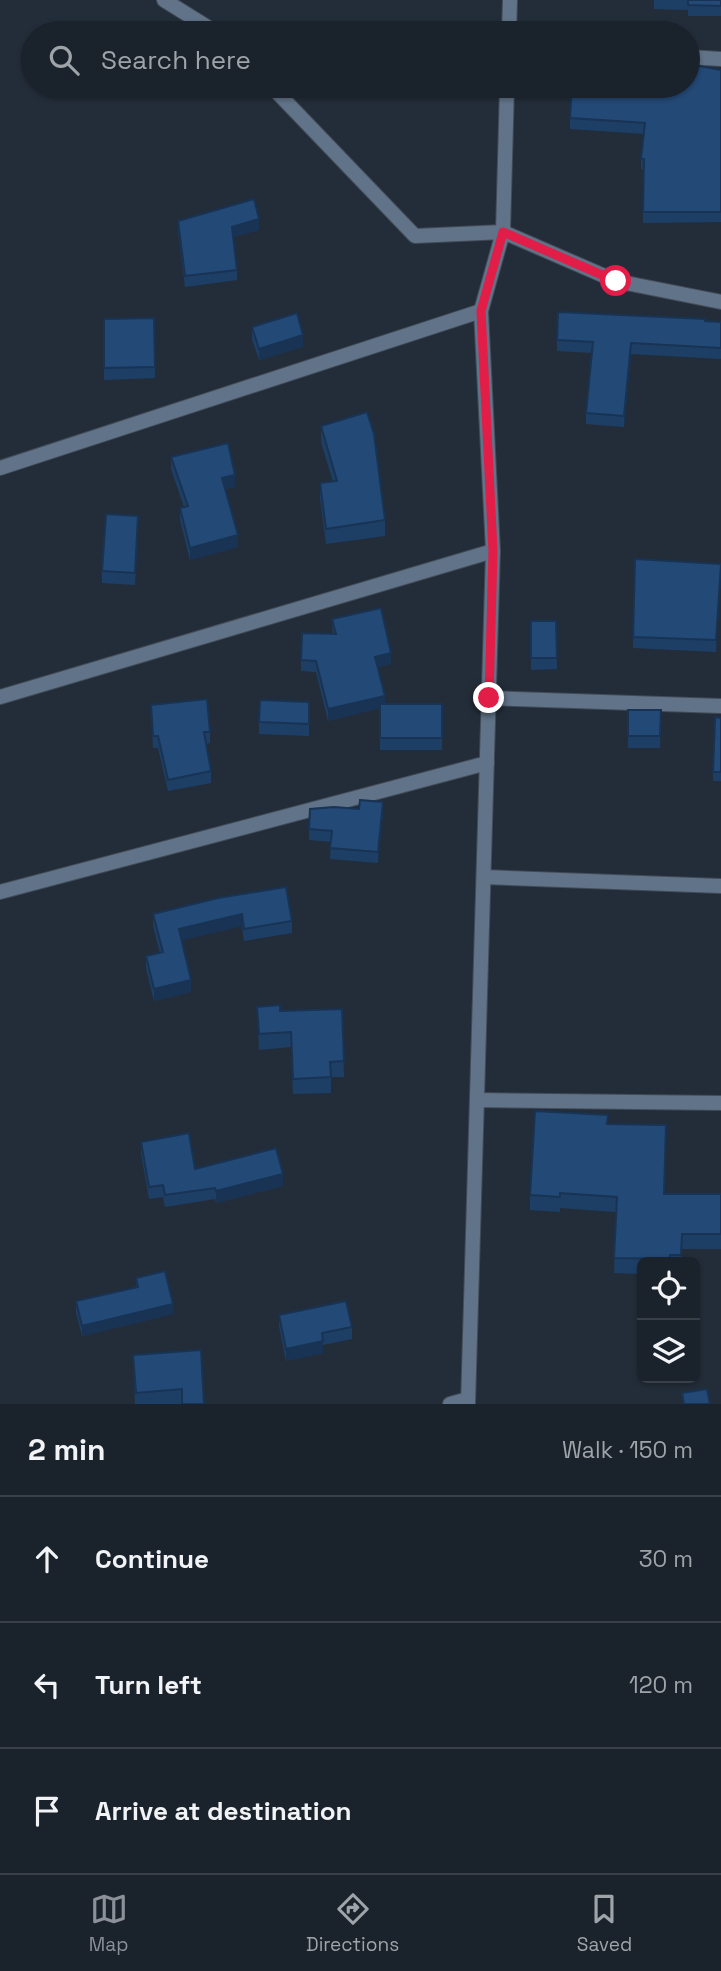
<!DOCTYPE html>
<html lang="en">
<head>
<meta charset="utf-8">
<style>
	:root { --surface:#1a222b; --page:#272f37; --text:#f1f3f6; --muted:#9fa4a9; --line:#383f47; --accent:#8c9099 }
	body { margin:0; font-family:"Space Grotesk",sans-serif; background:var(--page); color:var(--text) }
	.controls { position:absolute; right:21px; bottom:21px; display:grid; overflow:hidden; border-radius:10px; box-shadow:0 2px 5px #0004 }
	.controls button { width:63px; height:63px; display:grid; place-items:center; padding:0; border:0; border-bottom:2px solid var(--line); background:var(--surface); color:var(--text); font:35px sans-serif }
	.stop { position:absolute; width:21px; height:21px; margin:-16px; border:5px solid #e11d48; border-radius:50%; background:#fff }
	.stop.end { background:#e11d48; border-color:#fff; box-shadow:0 2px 7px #0008 }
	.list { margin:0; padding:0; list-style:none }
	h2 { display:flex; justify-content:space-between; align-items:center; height:91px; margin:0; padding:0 28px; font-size:30px }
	h2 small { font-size:23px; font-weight:400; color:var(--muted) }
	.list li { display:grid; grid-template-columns:46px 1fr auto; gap:21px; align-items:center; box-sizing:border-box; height:126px; padding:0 28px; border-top:2px solid var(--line) }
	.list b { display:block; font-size:26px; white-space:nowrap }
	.list em { font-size:23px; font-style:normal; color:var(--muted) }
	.icon { flex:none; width:38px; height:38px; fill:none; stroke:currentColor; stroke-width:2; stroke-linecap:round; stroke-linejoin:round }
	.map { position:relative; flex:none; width:721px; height:1404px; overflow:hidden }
	.search { position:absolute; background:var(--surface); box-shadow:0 2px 5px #0004; left:21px; right:21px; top:21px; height:77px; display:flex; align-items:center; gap:18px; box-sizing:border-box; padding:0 24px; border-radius:38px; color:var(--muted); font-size:26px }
	.sheet { height:469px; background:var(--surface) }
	nav { display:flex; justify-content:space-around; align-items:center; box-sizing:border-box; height:98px; border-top:2px solid var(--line); background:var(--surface); font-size:19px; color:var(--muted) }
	nav a { display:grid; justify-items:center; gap:4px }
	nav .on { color:var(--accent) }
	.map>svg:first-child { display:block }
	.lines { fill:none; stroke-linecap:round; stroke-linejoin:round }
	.street-casing { stroke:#424b57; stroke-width:16 }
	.street { stroke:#617388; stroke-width:14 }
	.wall { fill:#1e3f65 }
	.shaded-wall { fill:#183353 }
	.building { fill:#234976; stroke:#183353; stroke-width:2 }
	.route { stroke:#e11d48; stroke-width:9 }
</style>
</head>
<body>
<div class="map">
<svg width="721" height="1404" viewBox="0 0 721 1404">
	<rect width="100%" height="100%" fill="#232d39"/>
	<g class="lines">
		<g class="street-casing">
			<g id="street">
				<path d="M164,0L217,33"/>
				<path d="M509,33L510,0"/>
				<path d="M688,57L721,59"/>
				<path d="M271,86L415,236L503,232L616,281L721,302"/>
				<path d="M0,468L481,311"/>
				<path d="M0,697L493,551"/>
				<path d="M489,698L721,706"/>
				<path d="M484,877L721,886"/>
				<path d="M0,892L487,763"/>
				<path d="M477,1100L721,1103"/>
				<path d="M450,1404L468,1399"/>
				<path d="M468,1404L493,551L481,311L503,232L507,86"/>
			</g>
		</g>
		<use href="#street" class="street"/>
	</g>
	<g class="wall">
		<path d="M654,0H721V16H688V10L654,9Z"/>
		<path d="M721,70V222L643,223V170L641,169V159L644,134L570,129V118Z"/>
		<path d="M178,221L259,230L233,237L237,270V280L185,287L178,231Z"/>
		<path d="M154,318L155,378L104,380V319Z"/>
		<path d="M705,321L721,322V359L631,354L624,427L586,424V413L592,353L557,351V340Z"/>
		<path d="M252,327L303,347L259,360L252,339Z"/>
		<path d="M321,426L385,520V536L326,544L320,499V483L333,482L321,442Z"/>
		<path d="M171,457L235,487L225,489L238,547L190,560L180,520V508L184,507L171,469Z"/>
		<path d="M138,528L135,585L102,583V571Z"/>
		<path d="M635,559L721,564L716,652L633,648Z"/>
		<path d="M332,619L391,664L378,667L385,704H442V750H380V708L328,721L316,672L301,671V660L333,634Z"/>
		<path d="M531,621H556L557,669L531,670Z"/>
		<path d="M309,702V736L259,734V722Z"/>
		<path d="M151,705L210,732V743L206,744L211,771V783L168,791L158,748H153Z"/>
		<path d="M628,710H661L660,748H628Z"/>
		<path d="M721,718V781H713V772Z"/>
		<path d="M383,813L378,863L330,859L331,842L309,840V829Z"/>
		<path d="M218,898L292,921V933L244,941L242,926L182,940L191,992L154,1001L146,968V956L160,953L153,926V914Z"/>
		<path d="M257,1007L280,1011L342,1009L344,1077H331V1093L293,1094L291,1047L259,1050Z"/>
		<path d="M608,1124L664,1194H721V1249H682L681,1262H642V1274L614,1273L616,1212L560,1208V1212L530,1210V1195Z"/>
		<path d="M141,1142L195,1169L283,1186L216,1203L215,1199L165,1207L163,1197L149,1199L141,1154Z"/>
		<path d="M136,1278L173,1314L82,1336L76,1312V1301L136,1288Z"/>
		<path d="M279,1315L352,1327V1339L323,1345V1353L286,1361L279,1326Z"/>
		<path d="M133,1355L204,1404H135Z"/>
	</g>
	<g class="shaded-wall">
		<path d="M259,219V230L232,237V227Z"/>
		<path d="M303,335V347L259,360V349Z"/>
		<path d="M631,343V354L624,427V416Z"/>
		<path d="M235,475V487L222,490V478Z"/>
		<path d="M238,535V547L190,560V548Z"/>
		<path d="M721,569V580L716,652V640Z"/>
		<path d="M391,653V664L375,668V657Z"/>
		<path d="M385,696V707L328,721V709Z"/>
		<path d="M383,802V813L378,863V852Z"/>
		<path d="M242,914V926L179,941V929Z"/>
		<path d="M191,980V992L154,1001V989Z"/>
		<path d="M283,1174V1186L216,1203V1191Z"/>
		<path d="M173,1304V1314L82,1336V1326Z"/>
		<path d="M323,1341V1353L286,1361V1349Z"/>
	</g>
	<g class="building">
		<path d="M688,0H721V6L688,5Z"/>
		<path d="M374,23L380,33H357Z"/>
		<path d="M688,64L721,70V212H643L644,159H641L645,123L570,118L572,86H688Z"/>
		<path d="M254,199L259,219L232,227L237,270L185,276L178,221Z"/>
		<path d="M558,312L705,319V321L721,322V348L631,343L624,416L586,413L593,342L557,340Z"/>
		<path d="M297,313L303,335L259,349L252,327Z"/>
		<path d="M154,318L155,367L104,368V319Z"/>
		<path d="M367,412L374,434L385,520L326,529L320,483L337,481L321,426Z"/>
		<path d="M228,443L235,475L222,478L238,535L190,548L180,508L188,506L171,457Z"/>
		<path d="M106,514L138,516L135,573L102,571Z"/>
		<path d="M635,559L721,564L716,640L633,637Z"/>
		<path d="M381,608L391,653L375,657L385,696L328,709L316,661L301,660L302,633L336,634L332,619Z"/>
		<path d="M531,621H556L557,658H531Z"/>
		<path d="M207,699L210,732H204L211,771L168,780L158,736H153L151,705Z"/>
		<path d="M260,700L309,702V724L259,722Z"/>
		<rect x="380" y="704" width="62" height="34"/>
		<path d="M628,710H661L660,736H628Z"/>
		<path d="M715,717L721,718V772H713Z"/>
		<path d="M360,800L383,802L378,852L330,848L332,831L309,829L310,809L334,807L359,809Z"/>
		<path d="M286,887L292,921L244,929L242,914L179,929L191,980L154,989L146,956L163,952L153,914L218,898Z"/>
		<path d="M280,1005V1011L342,1009L344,1061L330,1062L331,1077L293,1079L291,1032L259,1034L257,1007Z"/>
		<path d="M535,1111L608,1115L607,1124L666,1125L664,1194H721V1234H682L681,1255H670V1259L614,1258L617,1197L560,1193V1197L530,1195Z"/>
		<path d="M189,1133L195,1169L276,1148L283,1174L216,1191L215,1188L165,1195L163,1185L149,1187L141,1142Z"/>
		<path d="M165,1271L173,1304L82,1326L76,1301L138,1287L136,1278Z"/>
		<path d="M346,1301L352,1327L322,1333L323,1341L286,1349L279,1315Z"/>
		<path d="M201,1350L204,1404H182V1389L136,1393L133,1355Z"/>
		<path d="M707,1389L710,1404H684L682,1393Z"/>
	</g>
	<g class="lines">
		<path class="route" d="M489,698L493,551L481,311L503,232L616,281"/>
	</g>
</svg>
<div class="controls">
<button><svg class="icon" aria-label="locate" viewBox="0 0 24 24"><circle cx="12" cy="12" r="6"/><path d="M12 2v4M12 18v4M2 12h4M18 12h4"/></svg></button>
<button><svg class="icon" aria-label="layers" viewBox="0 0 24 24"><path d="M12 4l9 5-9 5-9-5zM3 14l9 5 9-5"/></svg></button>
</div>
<div class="stop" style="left:616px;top:281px"></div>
<div class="stop end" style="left:489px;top:698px"></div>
<div class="search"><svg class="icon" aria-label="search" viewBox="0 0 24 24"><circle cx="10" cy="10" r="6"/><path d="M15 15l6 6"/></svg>Search here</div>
</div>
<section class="sheet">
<h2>2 min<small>Walk · 150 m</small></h2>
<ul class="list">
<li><svg class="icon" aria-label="ahead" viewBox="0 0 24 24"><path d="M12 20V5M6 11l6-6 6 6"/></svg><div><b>Continue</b></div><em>30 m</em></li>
<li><svg class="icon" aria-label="left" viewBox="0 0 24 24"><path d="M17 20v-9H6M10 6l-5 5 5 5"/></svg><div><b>Turn left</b></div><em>120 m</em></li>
<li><svg class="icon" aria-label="arrive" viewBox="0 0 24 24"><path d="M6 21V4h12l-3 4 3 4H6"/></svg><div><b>Arrive at destination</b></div></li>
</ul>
</section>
<nav>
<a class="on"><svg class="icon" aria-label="map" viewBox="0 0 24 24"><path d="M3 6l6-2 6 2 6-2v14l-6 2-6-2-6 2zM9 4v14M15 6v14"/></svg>Map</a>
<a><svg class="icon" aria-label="directions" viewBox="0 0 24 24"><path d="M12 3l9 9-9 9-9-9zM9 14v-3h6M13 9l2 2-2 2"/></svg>Directions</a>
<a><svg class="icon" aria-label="saved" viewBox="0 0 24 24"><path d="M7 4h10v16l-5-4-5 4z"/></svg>Saved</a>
</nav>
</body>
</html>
